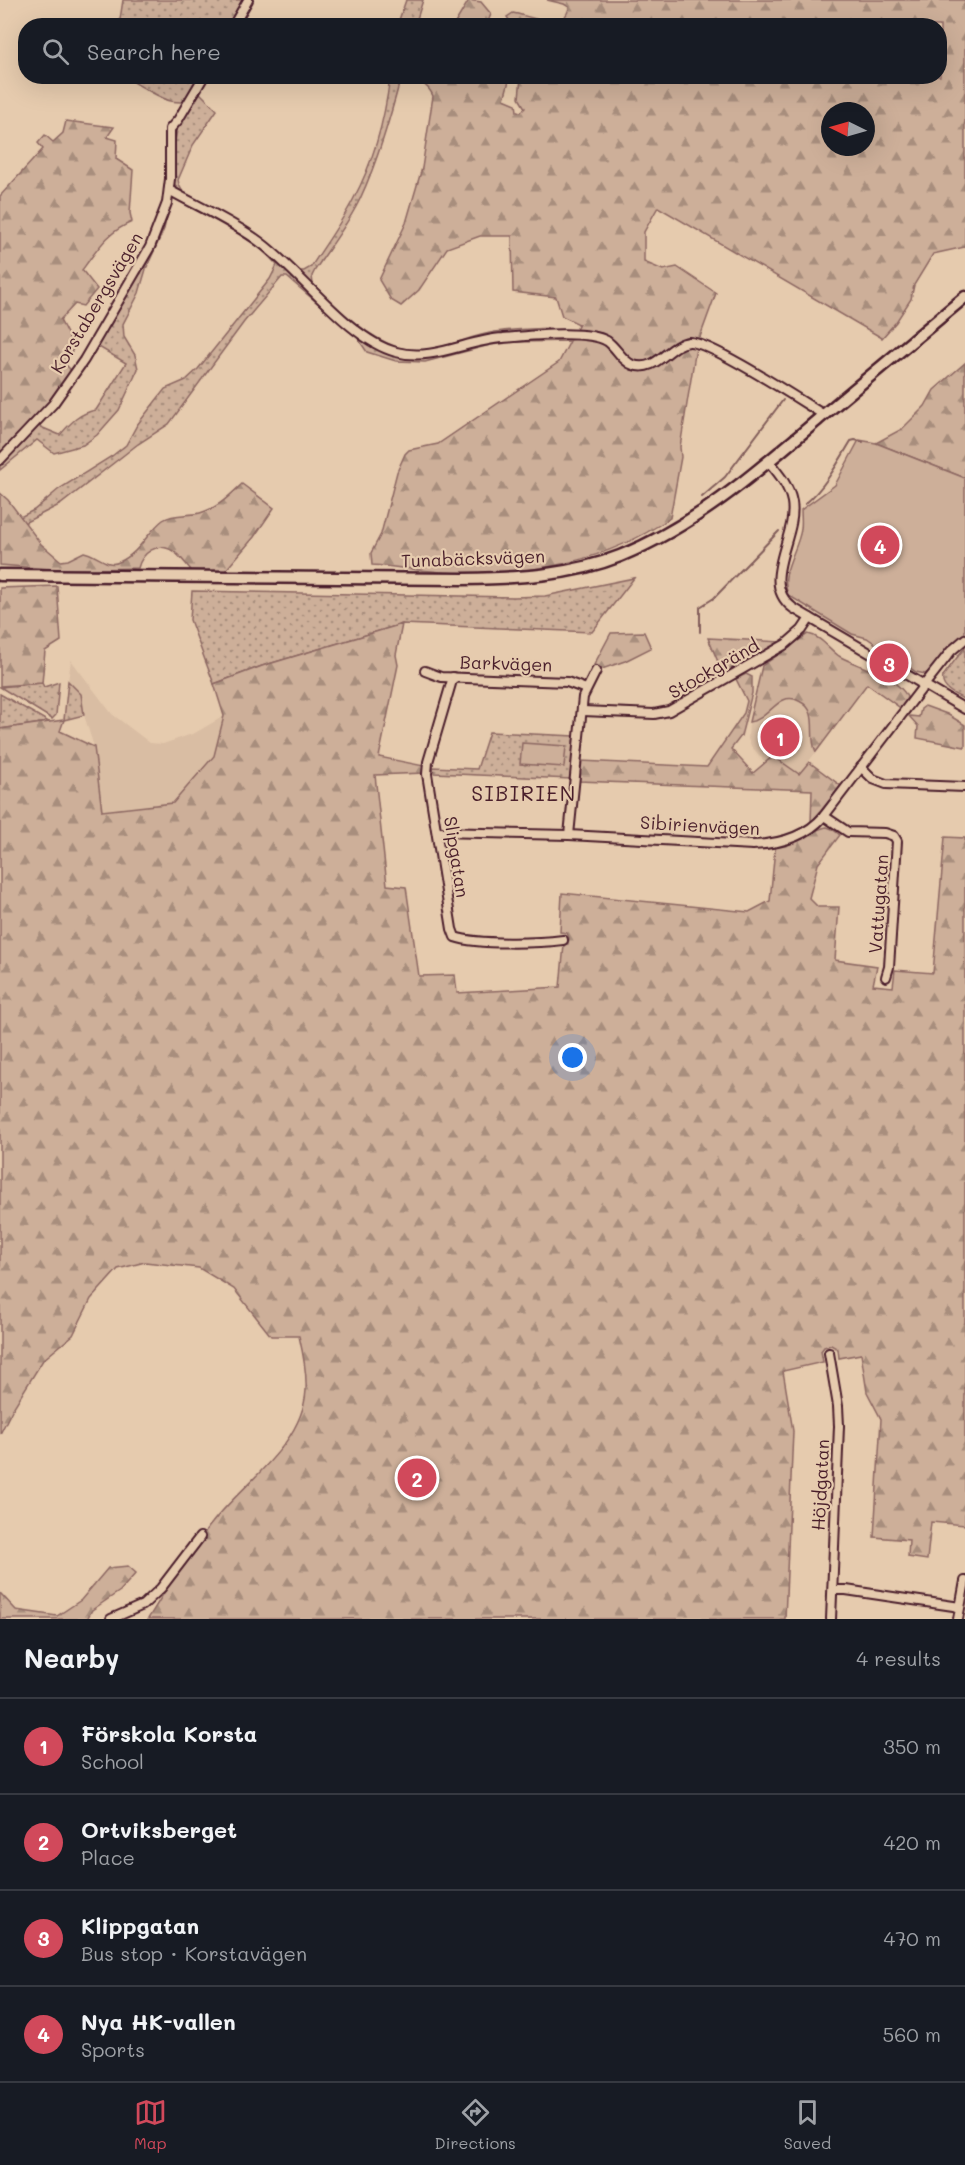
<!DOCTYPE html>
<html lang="en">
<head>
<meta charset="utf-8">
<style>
	:root { --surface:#171b24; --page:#242831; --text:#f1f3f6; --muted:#9ea1a6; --line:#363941; --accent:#d1495b }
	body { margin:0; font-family:Mali,sans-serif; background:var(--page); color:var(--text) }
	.compass { position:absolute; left:821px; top:102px; width:54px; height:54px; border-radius:50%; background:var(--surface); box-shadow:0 6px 24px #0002; rotate:275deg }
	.you { position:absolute; left:573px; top:1058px; width:21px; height:21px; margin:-15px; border:4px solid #fff; border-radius:50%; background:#1a73e8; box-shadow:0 0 0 9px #1a73e833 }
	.badge { display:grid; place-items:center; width:39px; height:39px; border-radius:50%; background:var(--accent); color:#fff; font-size:20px; font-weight:700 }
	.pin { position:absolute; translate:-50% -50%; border:3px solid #fff; box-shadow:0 2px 6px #0006 }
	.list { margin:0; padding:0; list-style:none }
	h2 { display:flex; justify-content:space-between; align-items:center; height:78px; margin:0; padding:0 24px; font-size:26px }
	h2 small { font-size:20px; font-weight:400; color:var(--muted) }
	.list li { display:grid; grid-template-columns:39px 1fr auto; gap:18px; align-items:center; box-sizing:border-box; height:96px; padding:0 24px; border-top:2px solid var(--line) }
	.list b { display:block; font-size:22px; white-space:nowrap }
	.list p { margin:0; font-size:20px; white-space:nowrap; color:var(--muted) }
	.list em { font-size:20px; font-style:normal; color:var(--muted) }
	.icon { flex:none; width:33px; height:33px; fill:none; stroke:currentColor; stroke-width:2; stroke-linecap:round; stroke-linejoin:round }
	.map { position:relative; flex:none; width:965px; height:1619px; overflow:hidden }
	.search { position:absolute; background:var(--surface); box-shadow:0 6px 24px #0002; left:18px; right:18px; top:18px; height:66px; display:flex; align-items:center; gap:15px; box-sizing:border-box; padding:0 21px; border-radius:24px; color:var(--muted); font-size:22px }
	.sheet { height:462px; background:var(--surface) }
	nav { display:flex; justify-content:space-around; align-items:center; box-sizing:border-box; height:84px; border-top:2px solid var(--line); background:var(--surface); font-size:16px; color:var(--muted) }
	nav a { display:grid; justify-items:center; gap:3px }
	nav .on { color:var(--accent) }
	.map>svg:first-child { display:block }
	.built { fill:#d9bda3 }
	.grass { fill:url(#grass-dots); stroke:#8c6762; stroke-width:1.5 }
	.forest { fill:url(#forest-firs); stroke:#8c6762; stroke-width:1.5; fill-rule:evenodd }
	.garden { fill:#cdaf99; stroke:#8c6762; stroke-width:1.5 }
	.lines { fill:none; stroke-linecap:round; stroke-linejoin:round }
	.stream { stroke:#825d5a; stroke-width:2 }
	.street-casing { stroke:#4a1f2b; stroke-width:12 }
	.secondary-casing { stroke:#4a1f2b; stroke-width:15 }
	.street { stroke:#e6cbae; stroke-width:8 }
	.secondary { stroke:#e6cbae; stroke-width:10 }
	.labels { text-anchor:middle; stroke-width:4.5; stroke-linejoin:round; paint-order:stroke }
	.street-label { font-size:18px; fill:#4a1f2b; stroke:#e6cbae }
	.quarter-label { font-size:21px; letter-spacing:1.5px; fill:#4a1f2b; stroke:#e6cbae }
</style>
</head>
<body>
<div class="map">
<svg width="965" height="1619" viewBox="0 0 965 1619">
	<defs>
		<pattern id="grass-dots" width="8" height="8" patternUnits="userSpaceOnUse" patternTransform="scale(1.5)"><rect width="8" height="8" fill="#cdaf99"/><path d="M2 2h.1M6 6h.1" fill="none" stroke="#a88e7d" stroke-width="1.8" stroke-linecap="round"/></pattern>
		<pattern id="forest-firs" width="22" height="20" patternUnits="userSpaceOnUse" patternTransform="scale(1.5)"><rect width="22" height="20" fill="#cdaf99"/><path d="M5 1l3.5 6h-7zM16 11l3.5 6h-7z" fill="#a88e7d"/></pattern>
	</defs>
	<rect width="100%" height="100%" fill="#e6cbae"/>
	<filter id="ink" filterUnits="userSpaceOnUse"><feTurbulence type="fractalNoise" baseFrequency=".0167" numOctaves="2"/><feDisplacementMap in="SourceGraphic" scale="12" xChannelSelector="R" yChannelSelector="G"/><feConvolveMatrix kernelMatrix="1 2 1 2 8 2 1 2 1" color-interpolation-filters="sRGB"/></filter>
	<g filter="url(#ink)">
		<g class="built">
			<path d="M71,660L112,714L150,743L163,744L195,733L224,716L214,756L174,803L102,811L94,747L84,715L81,694L68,681Z"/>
			<path d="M787,699L798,700L805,704L813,719V745L816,752L799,774L773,756L765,762L751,746L748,739L749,722L763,719L774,706Z"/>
		</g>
		<g class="grass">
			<path d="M123,0H244L230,25L119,26Z"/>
			<path d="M406,0H423L415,25H393L399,20Z"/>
			<path d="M127,77H200L186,102C181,102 175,102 171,101C164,100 132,82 127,77Z"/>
			<path d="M390,77H401C390,118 378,160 360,199C348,224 330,247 315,270L312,276L313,284C337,307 364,336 397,347C430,358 462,337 495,332C513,329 532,329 550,328L552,332C531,334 509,333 488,336C463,340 438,353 412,353C369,352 311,285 282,256L298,271H304L311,267C325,245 341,223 353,200C373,163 385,118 390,77Z"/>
			<path d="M198,91L217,110L193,145L178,180C179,190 185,194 192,200L179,191L173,182L175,141L178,125Z"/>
			<path d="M183,201C211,215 240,229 265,249C310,284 348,349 407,358C436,362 464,347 492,342C519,338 546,338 573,338L572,341L518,342L490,345L425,362L396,361L367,352L357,337L287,277H282L244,322L169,424L138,444L61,504L24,523L20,517L34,510L59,489L112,456L126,445L137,425L165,389L186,380L198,369L270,279L277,265C253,237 215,219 183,201Z"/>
			<path d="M170,203L164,229L146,269L139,293L123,324L124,337L135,355L138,369L119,410L97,435L83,445L54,453L37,440L0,470V463L38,426L60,435C71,422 80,413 96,410L126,363L97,346L152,248Z"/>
			<path d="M634,578L592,632L402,624L262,666L214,684L190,620L192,591L514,597L545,596Z"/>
			<path d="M965,647V700C955,694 940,689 943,676Z"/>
			<path d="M68,681L81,694L84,715L64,720Z"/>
			<path d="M59,682L56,715L52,719L0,687L42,683L44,687Z"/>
			<path d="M0,694L49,722L0,729Z"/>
			<path d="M489,732L575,736L571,779L434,773L433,767L477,769Z"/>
		</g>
		<g class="forest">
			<path d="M469,0L481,2L491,14L488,22L493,25H454Z"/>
			<path d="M547,0H965V247L933,254L914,285L911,299L896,322L882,338L658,207L644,232V262L663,270L677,267L716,293L696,348L680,447L681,457L670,518C606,562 535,574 459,573C430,572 401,567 372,565L371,553L381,534L397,472L405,454L409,450L438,444L559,362L579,324L562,316L556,297L513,292L512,236H480L447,248L419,290L401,306L391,300L379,280L406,223L422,168L433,96C427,82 417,81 403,77H510L504,99L516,104L517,111L521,112L525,108L519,98L521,77L940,76V26H518L511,23L507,17L513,13C530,16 565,33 569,7L564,4ZM830,111H866V147H830Z"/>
			<path d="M66,121L114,127L107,137L117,140L116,159L133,170L130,213L132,222C107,232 98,249 82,270L97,289L83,306L75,304L60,320L74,347L65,364L73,372L33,422L0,455V196L43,149L38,143L45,135L53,142L63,133Z"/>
			<path d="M965,363V478L876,443L902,429L925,406L934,390Z"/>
			<path d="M242,484L274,508L254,537L225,571L193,572C186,565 181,556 173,551C157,541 142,553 138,568L62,570L0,565V493L8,500L41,544L61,561L68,560L84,552C96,554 107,568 119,562C140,553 148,531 163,520C173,513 189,516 200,513C218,508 229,496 242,484Z"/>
			<path d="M57,586L61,641L45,651L42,683L0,686V588Z"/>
			<path d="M402,624L396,655L398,665L379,757L424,766V773L375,775L387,885L406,887L419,976L455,975L457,993L560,987L564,945L568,944L569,938L567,933L560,932L562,893L749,912L770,901L775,848C784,844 822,827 827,827C832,828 836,832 840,835L818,864L809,898L818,907H839L835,960L877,966L873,985L893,987L895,970L933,973L945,837L965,838V1525L931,1522L927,1560L908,1557L909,1540L874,1537L881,1419L867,1392L861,1354L839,1358L838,1349L831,1345L824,1347L821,1351L823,1362L783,1371L793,1431L785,1619H148C167,1588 189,1551 212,1523C243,1483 303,1445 306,1390C307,1372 303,1353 299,1336H271L234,1289L199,1268L145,1262L118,1269L91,1299L73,1335L43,1360L12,1410L0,1434V729L64,720L60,731L94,747L102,811L173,803L214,756L224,716L214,684L262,666Z"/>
			<path d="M644,632L651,648L625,661L602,669L594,665L611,633Z"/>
			<path d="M808,634C821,636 829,649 839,656C856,666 899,677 907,697L902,709L867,684L816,752C807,735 821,711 799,701C778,690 770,720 749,722L762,666Z"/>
			<path d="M708,638L783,642L724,676Z"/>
			<path d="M746,674L752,677V693L741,736L731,749L753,773L773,756L799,774L809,762L841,786L811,823L812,790L579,781L581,761L707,767L744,713L747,701L736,679Z"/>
			<path d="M925,706L947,714L965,725V747L917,738L918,726L909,716L919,717L921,709Z"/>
			<path d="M128,1566L136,1573L120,1591L92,1610L87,1619H0V1593L16,1610L57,1616L81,1600L108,1568Z"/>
		</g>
		<g class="garden">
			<path d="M859,440L876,443L965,478V635C947,643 942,665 925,674L916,672L867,638L852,634L788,595C779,572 798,551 801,529C802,523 801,516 801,510L835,485Z"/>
			<path d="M522,743L566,746L564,767L520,764Z"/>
		</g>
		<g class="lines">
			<g class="stream">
				<path d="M702,497L725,477L783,400"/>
				<path d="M805,504C825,487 838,463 851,441L855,440L863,442"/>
				<path d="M700,632V607L714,598L779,531"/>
			</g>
			<g class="street-casing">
				<g id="street">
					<path d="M233,26L248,0"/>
					<path d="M169,190C199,207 232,221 260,242C300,271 349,340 396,352C433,362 467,340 503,338C526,336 588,329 607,341C616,347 623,362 633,365C657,373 668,344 689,342C710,341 801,401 824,415"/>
					<path d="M0,460L53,404L84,360L150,247L167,203L170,179V129L178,120L204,76"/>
					<path d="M769,462C779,474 789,486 792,502C798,537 758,582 793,608L965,709"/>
					<path d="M425,671L441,677L567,682L586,689"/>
					<path d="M453,677L428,762L427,774L452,929L455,937C477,945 539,943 563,940"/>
					<path d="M583,711L654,714L669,711L786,644L802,630L810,618"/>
					<path d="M861,767L873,779L886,784L965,787"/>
					<path d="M824,816L848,832L885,833L894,836L897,841L889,967L886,977"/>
					<path d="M437,832L569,835L753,845C779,844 806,837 824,816L925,684L951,651L965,639"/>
					<path d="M569,835L583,697L596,671"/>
					<path d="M829,1353L838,1406L839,1426L831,1619"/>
					<path d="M833,1590H846L960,1607"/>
					<path d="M111,1619L143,1605L161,1588L200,1537"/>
					<path d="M958,1619L965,1581"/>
				</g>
			</g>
			<g class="secondary-casing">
				<path id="secondary" d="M0,575L463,579C516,578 570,576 620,556C697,525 759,470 821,417C869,377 917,337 965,297"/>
			</g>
			<use href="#street" class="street"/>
			<use href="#secondary" class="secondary"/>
		</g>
	</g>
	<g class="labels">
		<g class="street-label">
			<text transform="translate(97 303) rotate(-59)" y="6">Korstabergsvägen</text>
			<text transform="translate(473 559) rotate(-2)" y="6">Tunabäcksvägen</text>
			<text transform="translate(506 664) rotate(2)" y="6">Barkvägen</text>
			<text transform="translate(714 669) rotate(-30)" y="6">Stockgränd</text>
			<text transform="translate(700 826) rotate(3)" y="6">Sibirienvägen</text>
			<text transform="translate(456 857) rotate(81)" y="6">Slipgatan</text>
			<text transform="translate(879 904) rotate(-86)" y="6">Vattugatan</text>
			<text transform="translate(821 1485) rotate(-87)" y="6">Höjdgatan</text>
		</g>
		<g class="quarter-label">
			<text x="524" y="801">SIBIRIEN</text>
		</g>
	</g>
</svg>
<svg class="compass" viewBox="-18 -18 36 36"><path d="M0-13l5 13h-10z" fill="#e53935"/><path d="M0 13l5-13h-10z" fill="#9ea1a6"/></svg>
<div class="you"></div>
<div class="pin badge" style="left:780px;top:737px">1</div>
<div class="pin badge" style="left:417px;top:1478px">2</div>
<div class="pin badge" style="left:889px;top:663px">3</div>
<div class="pin badge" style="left:880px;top:545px">4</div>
<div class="search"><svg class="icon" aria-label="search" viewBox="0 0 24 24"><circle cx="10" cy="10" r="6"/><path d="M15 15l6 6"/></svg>Search here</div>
</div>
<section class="sheet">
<h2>Nearby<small>4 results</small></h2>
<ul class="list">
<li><span class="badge">1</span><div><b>Förskola Korsta</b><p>School</p></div><em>350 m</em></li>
<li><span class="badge">2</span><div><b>Ortviksberget</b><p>Place</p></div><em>420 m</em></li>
<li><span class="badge">3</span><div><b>Klippgatan</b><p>Bus stop · Korstavägen</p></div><em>470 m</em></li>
<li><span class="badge">4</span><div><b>Nya HK-vallen</b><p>Sports</p></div><em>560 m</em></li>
</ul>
</section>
<nav>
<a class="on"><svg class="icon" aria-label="map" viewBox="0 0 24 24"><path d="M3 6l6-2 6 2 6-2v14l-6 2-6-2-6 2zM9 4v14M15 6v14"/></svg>Map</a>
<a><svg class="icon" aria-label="directions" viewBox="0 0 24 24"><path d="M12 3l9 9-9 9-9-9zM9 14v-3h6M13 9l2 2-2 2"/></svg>Directions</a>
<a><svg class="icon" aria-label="saved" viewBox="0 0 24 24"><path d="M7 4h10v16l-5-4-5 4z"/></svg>Saved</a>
</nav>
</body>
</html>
